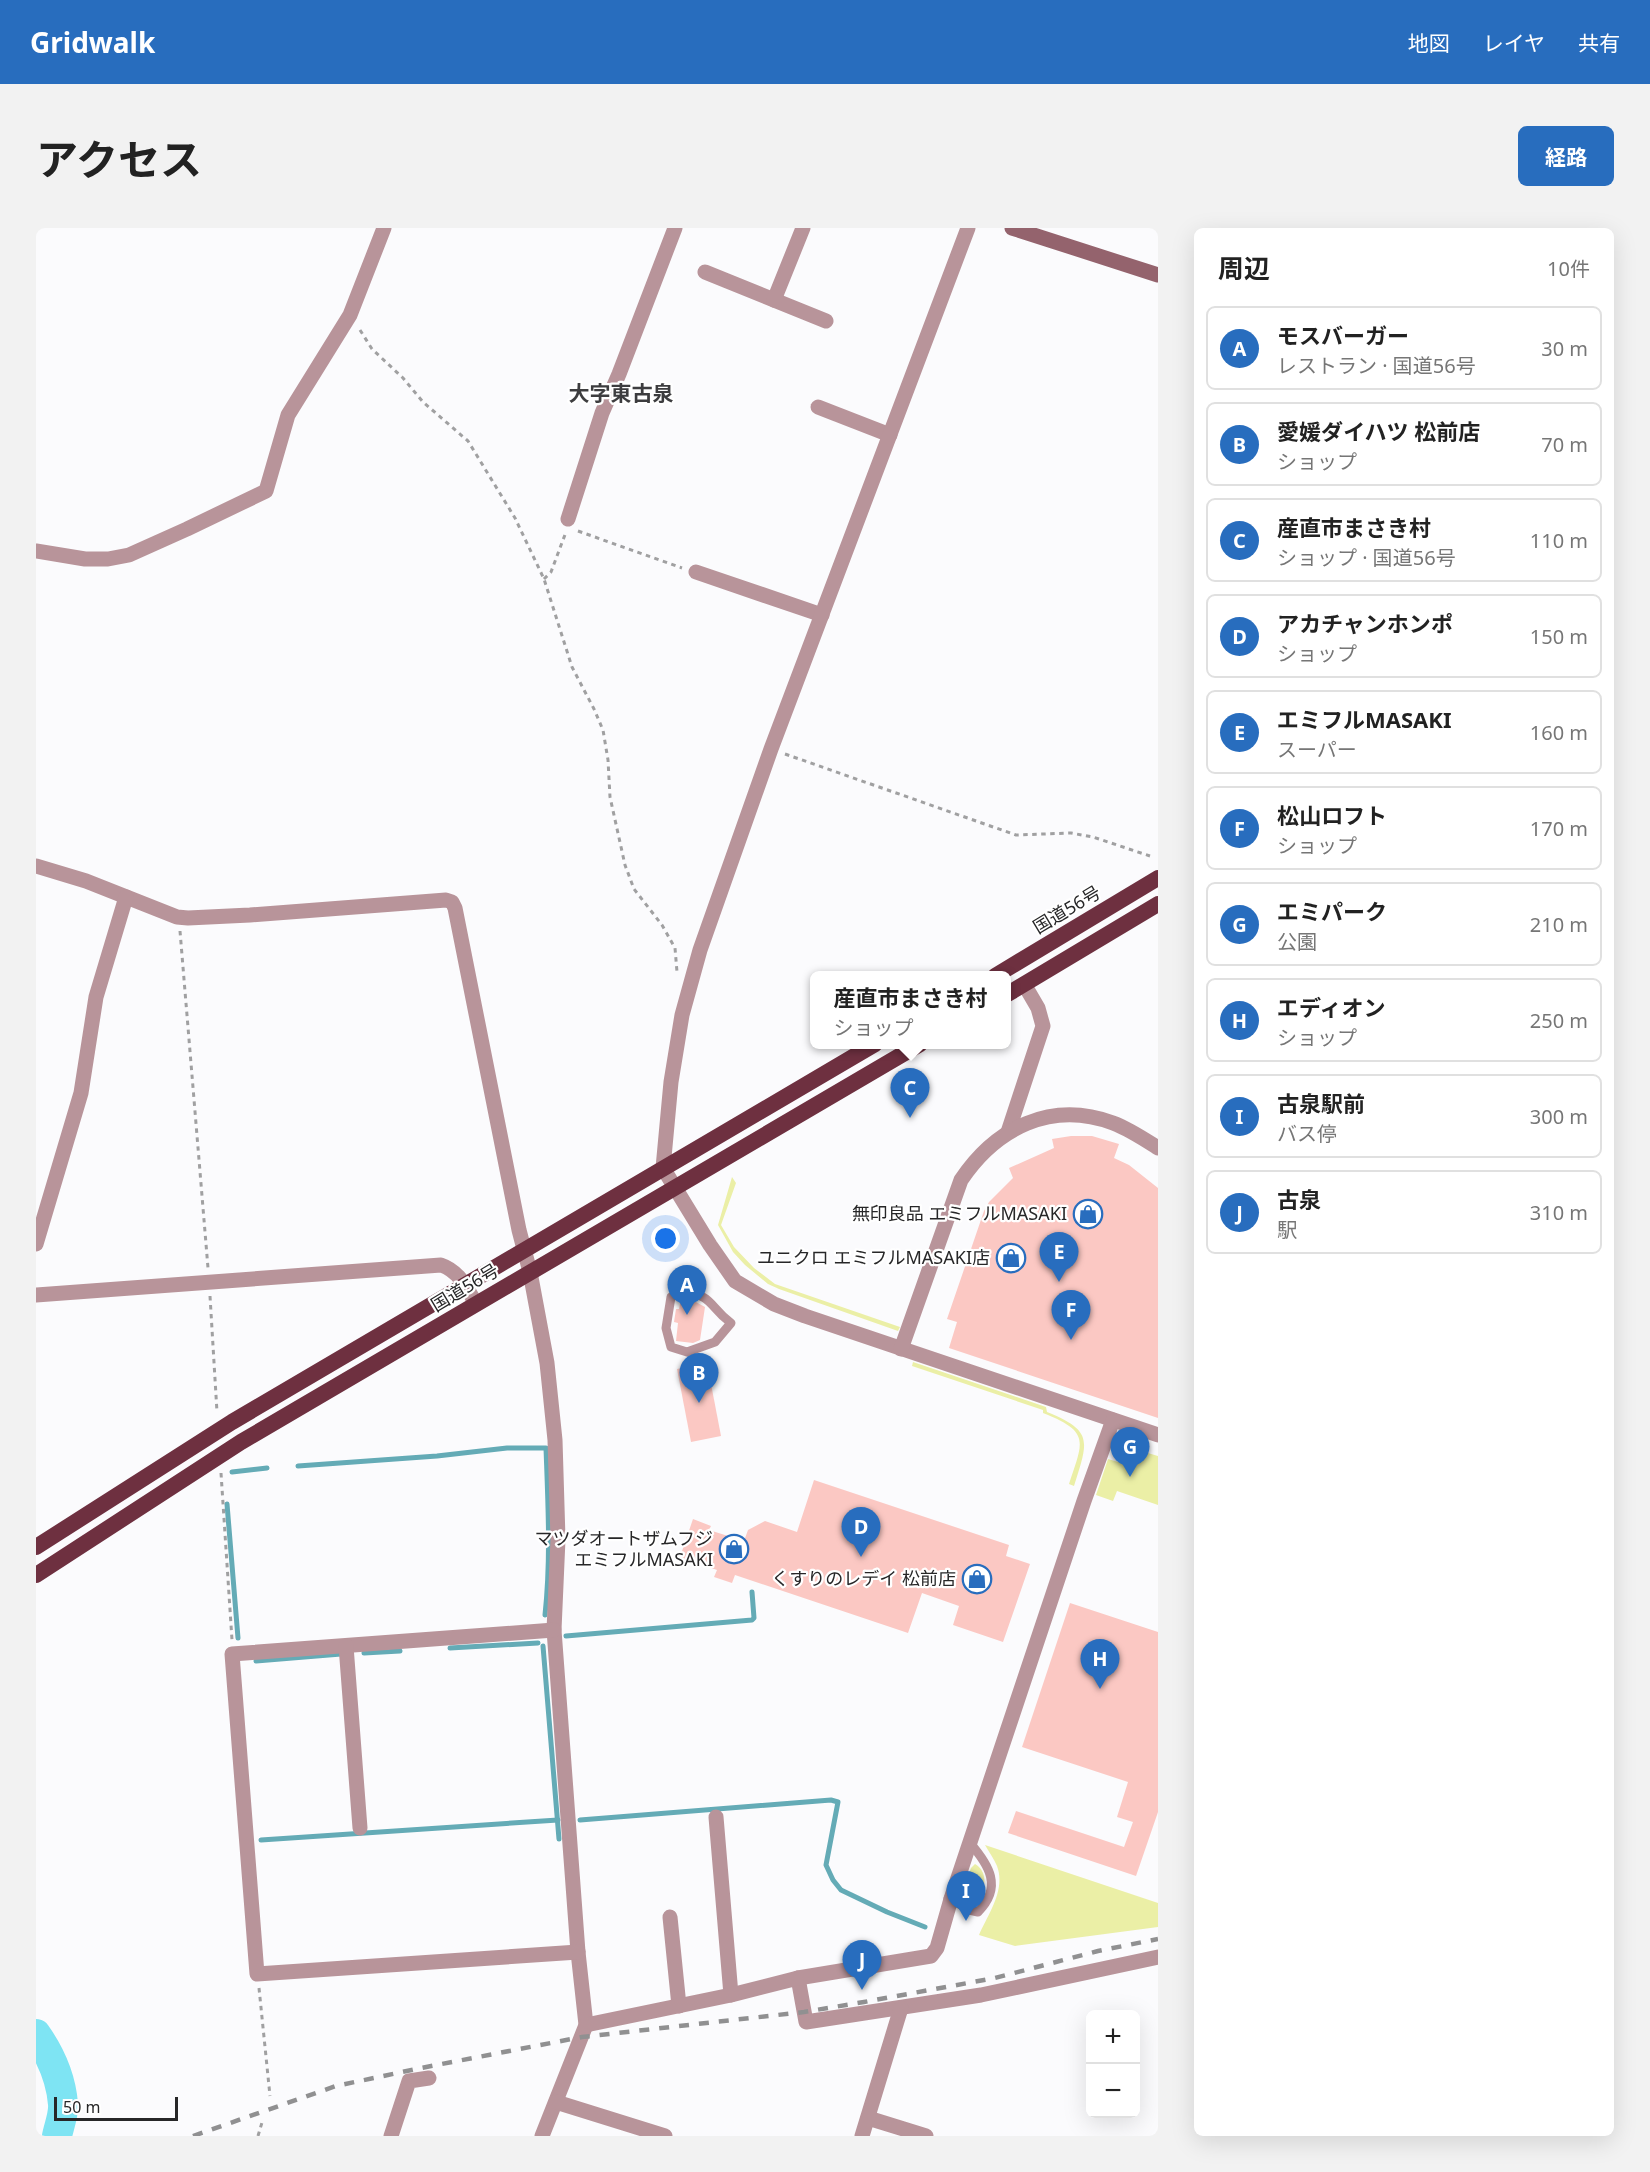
<!DOCTYPE html>
<html lang="ja">
<head>
<meta charset="utf-8">
<style>
	:root { --surface:#fff; --page:#f2f2f2; --text:#222; --muted:#767676; --line:#e0e0e0; --accent:#286dbe }
	body { margin:0; font-family:"Noto Sans","Noto Sans JP",sans-serif; background:var(--page); color:var(--text) }
	.controls { position:absolute; right:18px; bottom:18px; display:grid; overflow:hidden; border-radius:9px; box-shadow:0 6px 24px #0002 }
	.controls button { width:54px; height:54px; display:grid; place-items:center; padding:0; border:0; border-bottom:2px solid var(--line); background:var(--surface); color:var(--text); font:30px sans-serif }
	.scale { position:absolute; left:18px; bottom:15px; width:124px; box-sizing:border-box; padding-left:6px; border:3px solid #272728; border-top:0; font-size:16px; line-height:21px; white-space:nowrap; color:#272728; -webkit-text-stroke:4px #fff; paint-order:stroke }
	.you { position:absolute; left:630px; top:1011px; width:21px; height:21px; margin:-15px; border:4px solid #fff; border-radius:50%; background:#1a73e8; box-shadow:0 0 0 9px #1a73e833 }
	.badge { display:grid; place-items:center; width:39px; height:39px; border-radius:50%; background:var(--accent); color:#fff; font-size:20px; font-weight:700 }
	.pin { position:absolute; translate:-50% -50px; filter:drop-shadow(0 2px 3px #0008) }
	.pin::after { content:''; position:absolute; top:32px; width:21px; height:18px; background:inherit; clip-path:polygon(0 0,100% 0,50% 100%) }
	.popup { position:absolute; left:774px; top:743px; width:201px; height:78px; box-sizing:border-box; display:grid; place-content:center; border-radius:9px; background:var(--surface); filter:drop-shadow(0 2px 4px #0005); font-size:20px; white-space:nowrap; color:var(--muted) }
	.popup b { font-size:22px; color:var(--text) }
	.popup::after { content:''; position:absolute; left:50%; top:100%; margin-left:-12px; border:12px solid transparent; border-top-color:var(--surface) }
	.list { margin:0; padding:0; list-style:none }
	h2 { display:flex; justify-content:space-between; align-items:center; height:78px; margin:0; padding:0 24px; font-size:26px }
	h2 small { font-size:20px; font-weight:400; color:var(--muted) }
	.list li { display:grid; grid-template-columns:39px 1fr auto; gap:18px; align-items:center; box-sizing:border-box; height:84px; margin:0 12px 12px; padding:0 12px; border:2px solid var(--line); border-radius:9px }
	.list b { display:block; font-size:22px; white-space:nowrap }
	.list p { margin:0; font-size:20px; white-space:nowrap; color:var(--muted) }
	.list em { font-size:20px; font-style:normal; color:var(--muted) }
	.map { position:relative; flex:none; width:1122px; height:1908px; overflow:hidden; border-radius:9px }
	header { display:flex; align-items:center; gap:36px; box-sizing:border-box; height:84px; padding:0 30px; background:var(--accent); color:#fff }
	header strong { font-size:28px }
	nav { display:flex; gap:33px; margin-inline-start:auto; font-size:21px }
	.intro { display:flex; align-items:center; justify-content:space-between; box-sizing:border-box; height:144px; padding:0 36px }
	h1 { margin:0; font-size:42px }
	.button { padding:15px 27px; border-radius:9px; background:var(--accent); color:#fff; font-size:21px; font-weight:700 }
	main { display:flex; gap:36px; padding:0 36px }
	aside { flex:1; background:var(--surface); border-radius:9px; box-shadow:0 6px 24px #0002 }
	.map>svg:first-child { display:block }
	.green { fill:#ebefa6 }
	.lines { fill:none; stroke-linecap:round; stroke-linejoin:round }
	.stream { stroke:#64abb6; stroke-width:5 }
	.river { stroke:#7ee4f3; stroke-width:30 }
	.building { fill:#fbc8c3 }
	.path { stroke:#a0a0a1; stroke-width:3; stroke-dasharray:4.5 4.5; stroke-linecap:butt }
	.service { stroke:#b8949a; stroke-width:9 }
	.minor { stroke:#b8949a; stroke-width:15 }
	.tertiary { stroke:#b8949a; stroke-width:15 }
	.secondary { stroke:#94636d; stroke-width:15 }
	.trunk { stroke:#6e3040; stroke-width:16 }
	.rail { stroke:#909091; stroke-width:4.5; stroke-dasharray:10 10; stroke-linecap:butt }
	.labels { text-anchor:middle; stroke-width:4.5; stroke-linejoin:round; paint-order:stroke }
	.street-label { font-size:18px; fill:#272728; stroke:#fff }
	.poi-label { font-size:18px; fill:#272728; stroke:#fff; text-anchor:end }
	.quarter-label { font-size:21px; font-weight:bold; fill:#3d3d3f; stroke:#fff }
</style>
</head>
<body>
<header>
<strong>Gridwalk</strong>
<nav><a>地図</a><a>レイヤ</a><a>共有</a></nav>
</header>
<div class="intro"><h1>アクセス</h1><a class="button">経路</a></div>
<main>
<div class="map">
<svg width="1122" height="1908" viewBox="0 0 1122 1908">
	<rect width="100%" height="100%" fill="#fbfbfd"/>
	<g class="green">
		<path d="M696,949L700,955L685,997L698,1019L718,1040L739,1056L864,1099L862,1103L743,1061L732,1056L709,1037L697,1024L682,997Z"/>
		<path d="M877,1134L1010,1179L1011,1184C1058,1203 1052,1213 1038,1258L1033,1256C1047,1213 1055,1204 1007,1185V1182L876,1138Z"/>
		<path d="M1105,1223L1122,1228V1277L1081,1263L1077,1273L1060,1267L1072,1231L1082,1234L1091,1226Z"/>
		<path d="M949,1617L1122,1675V1699L979,1718L943,1707C952,1686 970,1662 961,1638C958,1631 953,1624 949,1617Z"/>
		<path d="M939,1636C954,1645 949,1665 938,1675L931,1674L925,1668L935,1640Z"/>
	</g>
	<g class="lines">
		<g class="stream">
			<path d="M262,1238L401,1228L471,1220H510C512,1276 515,1331 509,1387"/>
			<path d="M196,1244L231,1240"/>
			<path d="M191,1276L202,1410"/>
			<path d="M530,1408L716,1392L718,1390L716,1364"/>
			<path d="M507,1418L523,1611"/>
			<path d="M414,1420L502,1415"/>
			<path d="M328,1425L364,1423"/>
			<path d="M220,1433L305,1426"/>
			<path d="M544,1592L795,1572L802,1574L790,1637L797,1652L805,1662L851,1684L889,1699"/>
			<path d="M225,1612L522,1592"/>
		</g>
		<path class="river" d="M0,1806C14,1826 25,1851 27,1876C28,1886 23,1898 21,1908"/>
	</g>
	<g class="building">
		<path d="M1035,908H1056L1083,916L1078,930L1093,937L1122,960V1190L913,1120L921,1094L911,1091L948,983L953,974L977,950L973,940L1018,920L1016,911Z"/>
		<path d="M645,1071L658,1073L669,1079L664,1112L657,1115L640,1113L642,1095L638,1094L640,1081H643Z"/>
		<path d="M671,1135L685,1208L655,1214L641,1141Z"/>
		<path d="M778,1252L973,1317L970,1328L994,1336L967,1414L917,1397L923,1378L886,1365L872,1405L699,1347L696,1355L678,1349L681,1342L644,1329L657,1291L675,1298L673,1302L708,1313L712,1302L729,1293L761,1304Z"/>
		<path d="M1034,1375L1122,1404V1584L1100,1648L972,1605L980,1583L1088,1619L1097,1594L1081,1589L1092,1554L986,1519Z"/>
	</g>
	<g class="lines">
		<g class="path">
			<path d="M324,102L336,121L367,150L387,174L432,213L479,290L508,351L536,439L558,481L567,502L572,532L574,569L589,637L598,661L626,697L639,720L641,744"/>
			<path d="M542,303L646,340"/>
			<path d="M508,351L515,344L530,304"/>
			<path d="M749,526L980,607L1035,605L1057,609L1114,628"/>
			<path d="M144,703L172,1040"/>
			<path d="M174,1068L181,1184"/>
			<path d="M185,1245L196,1412"/>
			<path d="M223,1760L234,1868"/>
			<path d="M222,1908L227,1891"/>
		</g>
		<g class="service">
			<path d="M646,1063C679,1068 672,1078 695,1095L679,1114L651,1124L635,1119L630,1100L635,1069Z"/>
			<path d="M915,1671L933,1682L942,1684C967,1659 953,1637 934,1615"/>
		</g>
		<g class="minor">
			<path d="M669,44L790,93"/>
			<path d="M738,72L767,0"/>
			<path d="M782,179L854,207"/>
			<path d="M532,291L566,185L583,146L639,0"/>
			<path d="M0,323L49,331H72L93,327L151,301L230,263L252,187L314,87L348,0"/>
			<path d="M660,344L786,387"/>
			<path d="M0,638L50,653L141,689L152,690L214,687L410,672L416,674L419,680L483,1002L494,1044L511,1135L519,1212L522,1311L518,1402L542,1724L550,1797L506,1908"/>
			<path d="M627,940L635,854L646,787L664,722L735,521L932,0"/>
			<path d="M0,1016L45,865L60,769L90,669"/>
			<path d="M0,1067L405,1037C423,1043 431,1060 440,1076"/>
			<path d="M518,1402L196,1426L221,1746L542,1724"/>
			<path d="M310,1418L324,1600"/>
			<path d="M680,1589L695,1767"/>
			<path d="M634,1689L643,1778"/>
			<path d="M762,1750L770,1794L945,1767L1122,1729"/>
			<path d="M550,1797L695,1767L762,1750L895,1728L901,1720L915,1671"/>
			<path d="M520,1874L629,1908"/>
			<path d="M832,1890L890,1908"/>
			<path d="M355,1908L373,1853L393,1850"/>
			<path d="M826,1908L865,1780"/>
		</g>
		<g class="tertiary">
			<path d="M972,904L1007,798L1002,780L988,756"/>
			<path d="M627,940L674,1017L699,1053L738,1076L769,1088L1122,1207"/>
			<path d="M865,1121L925,952C960,900 1015,872 1077,895C1093,901 1108,911 1122,920"/>
			<path d="M915,1671L1048,1273L1077,1192"/>
		</g>
		<path class="secondary" d="M976,0L1122,47"/>
		<g class="trunk">
			<path d="M959,748L1122,650"/>
			<path d="M970,767L1122,676"/>
			<path d="M0,1319L196,1194L839,816"/>
			<path d="M0,1347L205,1214L884,816"/>
		</g>
		<path class="rail" d="M157,1908L300,1858L385,1840L546,1809L768,1784L828,1774L959,1750L1062,1723L1122,1711"/>
	</g>
	<defs>
		<g id="shop-ring" transform="scale(1.5)"><circle r="9.5" fill="#fff" stroke="#286dbe" stroke-width="1.5"/><path d="M-5-2.5h2.3a2.7 3.5 0 0 1 5.4 0H5L5.5 6h-11ZM-1.5-2.5h3a1.5 2.3 0 0 0-3 0Z" fill="#286dbe"/></g>
	</defs>
	<g fill-rule="evenodd">
		<use href="#shop-ring" x="1052" y="986"/>
		<use href="#shop-ring" x="975" y="1030"/>
		<use href="#shop-ring" x="698" y="1321"/>
		<use href="#shop-ring" x="941" y="1351"/>
	</g>
	<g class="labels">
		<g class="street-label">
			<text transform="translate(1031 682) rotate(-31)" y="6">国道56号</text>
			<text transform="translate(429 1060) rotate(-31)" y="6">国道56号</text>
		</g>
		<g class="poi-label">
			<text x="1031" y="992">無印良品 エミフルMASAKI</text>
			<text x="954" y="1036">ユニクロ エミフルMASAKI店</text>
			<text x="677" y="1317">マツダオートザムフジ<tspan x="677" dy="21">エミフルMASAKI</tspan></text>
			<text x="920" y="1357">くすりのレデイ 松前店</text>
		</g>
		<g class="quarter-label">
			<text x="585" y="173">大字東古泉</text>
		</g>
	</g>
</svg>
<div class="controls">
<button>+</button>
<button>−</button>
</div>
<div class="scale">50 m</div>
<div class="you"></div>
<div class="pin badge" style="left:651px;top:1087px">A</div>
<div class="pin badge" style="left:663px;top:1175px">B</div>
<div class="pin badge" style="left:874px;top:890px">C</div>
<div class="popup"><b>産直市まさき村</b>ショップ</div>
<div class="pin badge" style="left:825px;top:1329px">D</div>
<div class="pin badge" style="left:1023px;top:1054px">E</div>
<div class="pin badge" style="left:1035px;top:1112px">F</div>
<div class="pin badge" style="left:1094px;top:1249px">G</div>
<div class="pin badge" style="left:1064px;top:1461px">H</div>
<div class="pin badge" style="left:930px;top:1693px">I</div>
<div class="pin badge" style="left:826px;top:1762px">J</div>
</div>
<aside>
<h2>周辺<small>10件</small></h2>
<ul class="list">
<li><span class="badge">A</span><div><b>モスバーガー</b><p>レストラン · 国道56号</p></div><em>30 m</em></li>
<li><span class="badge">B</span><div><b>愛媛ダイハツ 松前店</b><p>ショップ</p></div><em>70 m</em></li>
<li><span class="badge">C</span><div><b>産直市まさき村</b><p>ショップ · 国道56号</p></div><em>110 m</em></li>
<li><span class="badge">D</span><div><b>アカチャンホンポ</b><p>ショップ</p></div><em>150 m</em></li>
<li><span class="badge">E</span><div><b>エミフルMASAKI</b><p>スーパー</p></div><em>160 m</em></li>
<li><span class="badge">F</span><div><b>松山ロフト</b><p>ショップ</p></div><em>170 m</em></li>
<li><span class="badge">G</span><div><b>エミパーク</b><p>公園</p></div><em>210 m</em></li>
<li><span class="badge">H</span><div><b>エディオン</b><p>ショップ</p></div><em>250 m</em></li>
<li><span class="badge">I</span><div><b>古泉駅前</b><p>バス停</p></div><em>300 m</em></li>
<li><span class="badge">J</span><div><b>古泉</b><p>駅</p></div><em>310 m</em></li>
</ul>
</aside>
</main>
</body>
</html>
